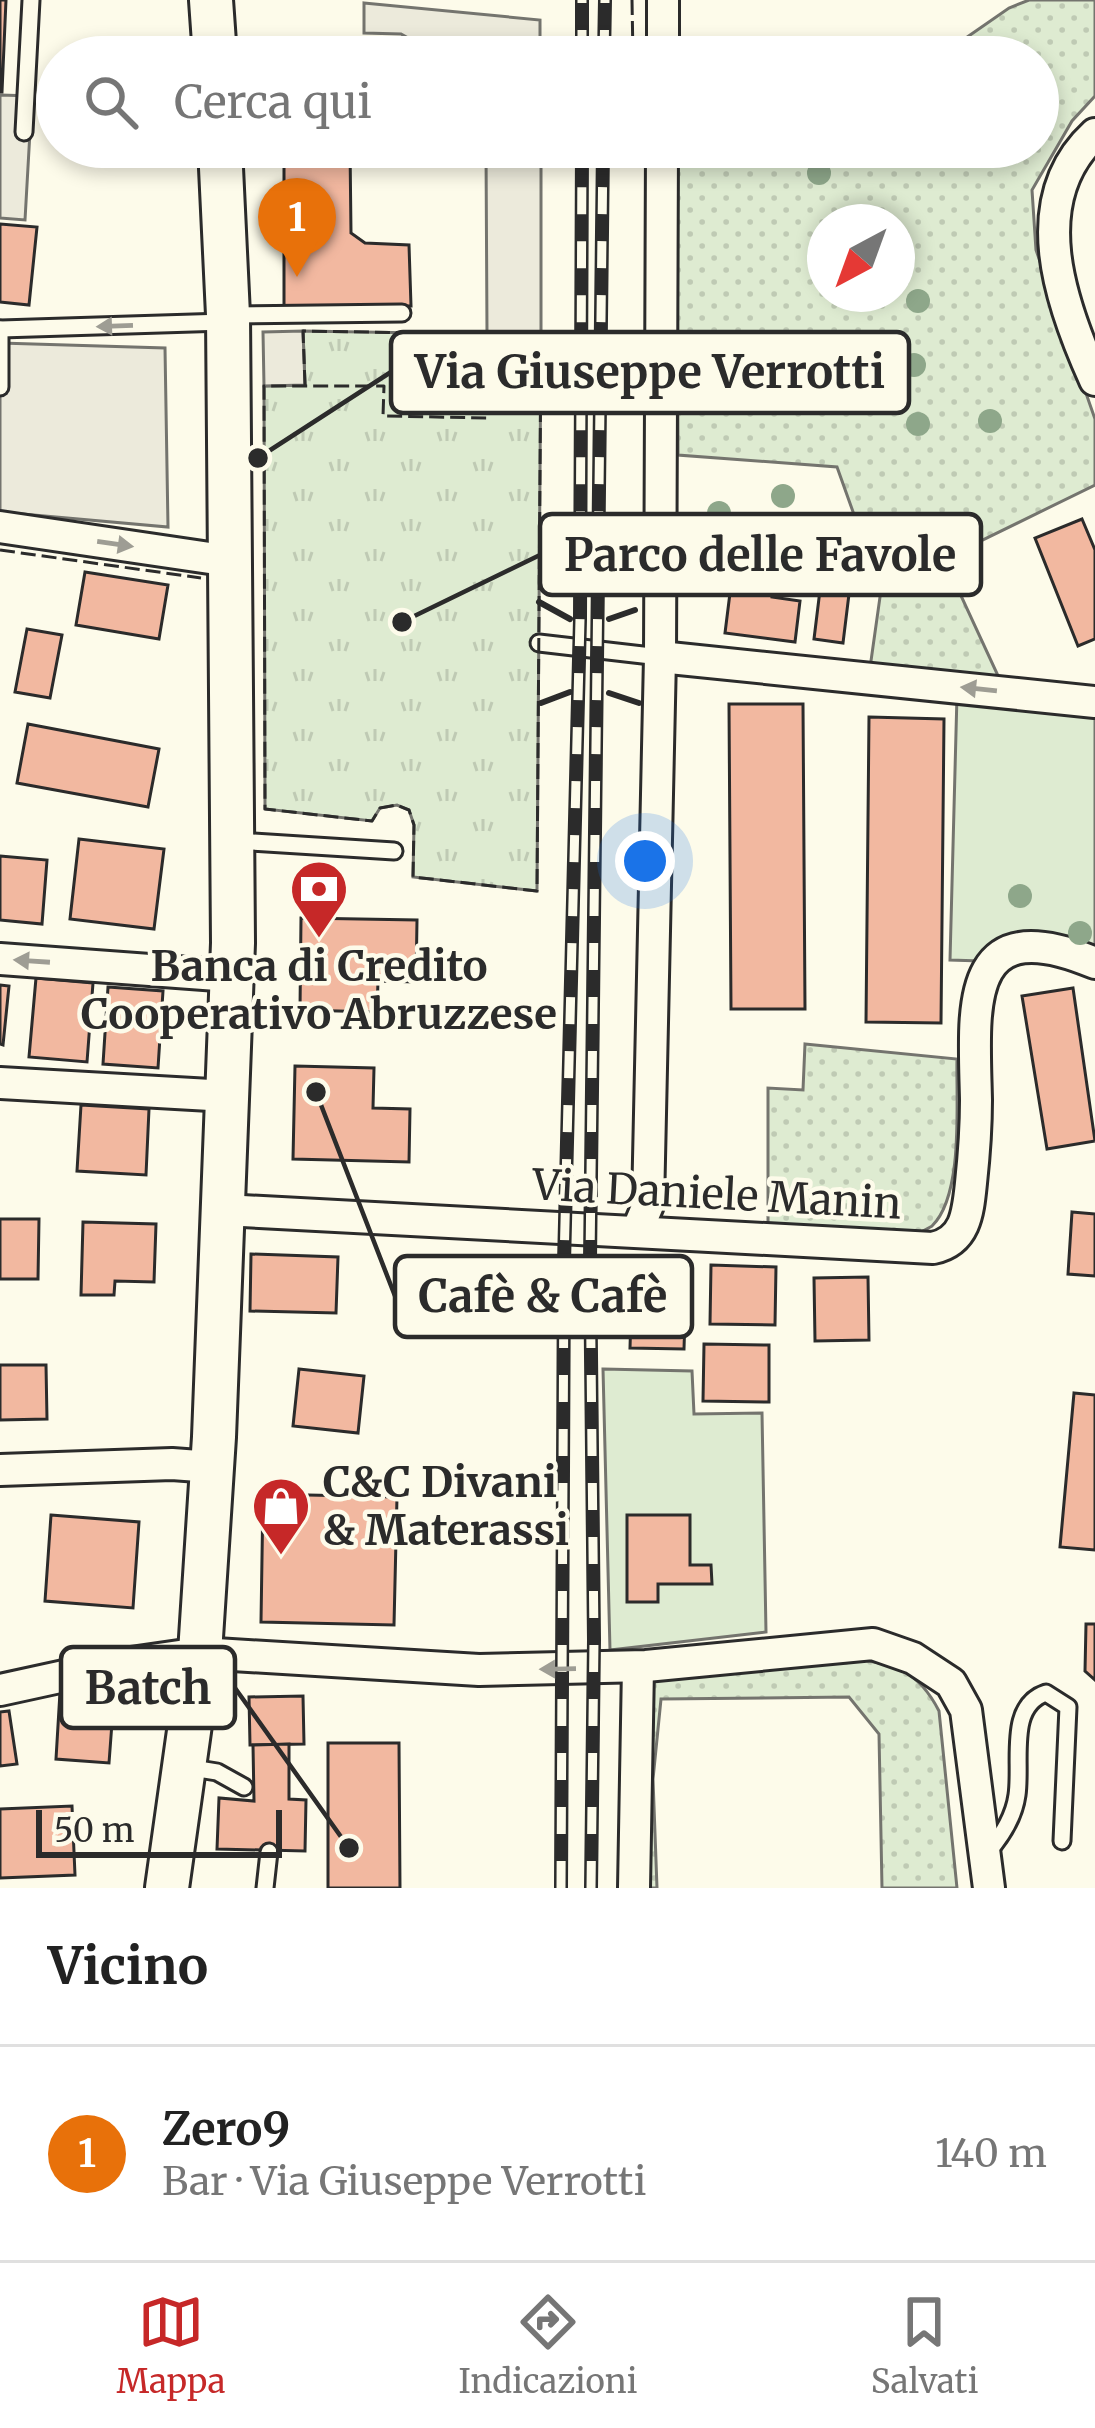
<!DOCTYPE html>
<html lang="it">
<head>
<meta charset="utf-8">
<style>
	:root { --surface:#fff; --page:#f6f6f6; --text:#222; --muted:#767676; --line:#e0e0e0; --accent:#c62828 }
	body { margin:0; font-family:Merriweather,serif; background:var(--page); color:var(--text) }
	.compass { position:absolute; left:807px; top:204px; width:108px; height:108px; border-radius:50%; background:var(--surface); box-shadow:0 6px 18px #0003; rotate:221deg }
	.scale { position:absolute; left:36px; bottom:30px; width:246px; box-sizing:border-box; padding-left:12px; border:6px solid #2b2b2b; border-top:0; font-size:33px; line-height:42px; white-space:nowrap; color:#2b2b2b; -webkit-text-stroke:9px #fdfbea; paint-order:stroke }
	.you { position:absolute; left:645px; top:861px; width:42px; height:42px; margin:-30px; border:9px solid #fff; border-radius:50%; background:#1a73e8; box-shadow:0 0 0 18px #1a73e833 }
	.badge { display:grid; place-items:center; width:78px; height:78px; border-radius:50%; background:var(--accent); color:#fff; font-size:39px; font-weight:700 }
	.pin { position:absolute; translate:-50% -99px; filter:drop-shadow(0 3px 6px #0008) }
	.pin::after { content:''; position:absolute; top:63px; width:42px; height:36px; background:inherit; clip-path:polygon(0 0,100% 0,50% 100%) }
	.list { margin:0; padding:0; list-style:none }
	h2 { display:flex; justify-content:space-between; align-items:center; height:156px; margin:0; padding:0 48px; font-size:51px }
	h2 small { font-size:39px; font-weight:400; color:var(--muted) }
	.list li { display:grid; grid-template-columns:78px 1fr auto; gap:36px; align-items:center; box-sizing:border-box; height:216px; padding:0 48px; border-top:3px solid var(--line) }
	.list b { display:block; font-size:45px; white-space:nowrap }
	.list p { margin:0; font-size:39px; white-space:nowrap; color:var(--muted) }
	.list em { font-size:39px; font-style:normal; color:var(--muted) }
	.icon { flex:none; width:66px; height:66px; fill:none; stroke:currentColor; stroke-width:2; stroke-linecap:round; stroke-linejoin:round }
	.map { position:relative; flex:none; width:1095px; height:1888px; overflow:hidden }
	.search { position:absolute; background:var(--surface); box-shadow:0 6px 18px #0003; left:36px; right:36px; top:36px; height:132px; display:flex; align-items:center; gap:30px; box-sizing:border-box; padding:0 42px; border-radius:66px; color:var(--muted); font-size:45px }
	.sheet { height:372px; background:var(--surface) }
	nav { display:flex; justify-content:space-around; align-items:center; box-sizing:border-box; height:168px; border-top:3px solid var(--line); background:var(--surface); font-size:33px; color:var(--muted) }
	nav a { display:grid; justify-items:center; gap:6px }
	nav .on { color:var(--accent) }
	.map>svg:first-child { display:block }
	.grass { fill:url(#grass-dots); stroke:#74746e; stroke-width:3; fill-rule:evenodd }
	.park { fill:url(#park-tufts); stroke:#74746e; stroke-width:3 }
	.garden { fill:#deebd1; stroke:#74746e; stroke-width:3 }
	.parking { fill:#eceadb; stroke:#74746e; stroke-width:3 }
	.building { fill:#f2b8a0; stroke:#2b2b2b; stroke-width:3 }
	.lines { fill:none; stroke-linecap:round; stroke-linejoin:round }
	.lane-casing { stroke:#2b2b2b; stroke-width:21 }
	.street-casing { stroke:#2b2b2b; stroke-width:36 }
	.secondary-casing { stroke:#2b2b2b; stroke-width:48 }
	.lane { stroke:#fdfbea; stroke-width:15 }
	.street { stroke:#fdfbea; stroke-width:30 }
	.secondary { stroke:#fdfbea; stroke-width:42 }
	.rail-casing { stroke:#2b2b2b; stroke-width:14 }
	.rail { stroke:#fdfbea; stroke-width:9; stroke-dasharray:27; stroke-linecap:butt }
	.fence { stroke:#2b2b2b; stroke-width:3; stroke-dasharray:15 6; stroke-linecap:butt }
	.wall { stroke:#2b2b2b; stroke-width:6 }
	.tree { fill:#8ea78a }
	.oneway { fill:#9e9d94 }
	.labels { text-anchor:middle; stroke-width:9; stroke-linejoin:round; paint-order:stroke }
	.poi-label { font-size:42px; font-weight:bold; fill:#2b2b2b; stroke:#fdfbea }
	.street-label { font-size:42px; fill:#2b2b2b; stroke:#fdfbea }
	.leader { fill:none; stroke:#2b2b2b; stroke-width:4.5 }
	.callout-dot { fill:#2b2b2b; stroke:#fdfbea; stroke-width:4.5 }
	.callout { fill:#fdfbea; stroke:#2b2b2b; stroke-width:4.5 }
	.callout-label { font-size:45px; text-anchor:middle; font-weight:bold; fill:#2b2b2b }
</style>
</head>
<body>
<div class="map">
<svg width="1095" height="1888" viewBox="0 0 1095 1888">
	<defs>
		<pattern id="grass-dots" width="8" height="8" patternUnits="userSpaceOnUse" patternTransform="scale(3)"><rect width="8" height="8" fill="#deebd1"/><path d="M2 2h.1M6 6h.1" fill="none" stroke="#bfcab4" stroke-width="1.8" stroke-linecap="round"/></pattern>
		<pattern id="park-tufts" width="24" height="20" patternUnits="userSpaceOnUse" patternTransform="scale(3)"><rect width="24" height="20" fill="#deebd1"/><path d="M3 7l-1-3M5 7V3M7 7l1-3M15 17l-1-3M17 17v-4M19 17l1-3" fill="none" stroke="#bfcab4"/></pattern>
	</defs>
	<rect width="100%" height="100%" fill="#fdfbea"/>
	<g class="grass">
		<path d="M1029,0H1095V96L1072,121L1032,190L1036,250L1095,419V485L944,559L1000,680L870,668L881,590L837,467L678,455L677,147H1038V57H676V49L895,50L960,42L1009,8ZM825,222H897V294H825Z"/>
		<path d="M805,1044L957,1059C956,1102 964,1195 932,1226C931,1227 917,1234 915,1235L768,1228V1088L803,1090Z"/>
		<path d="M841,1656C889,1665 915,1664 939,1711L957,1888H882L879,1734L849,1697L661,1699L653,1779L657,1888H641L643,1692L660,1672Z"/>
	</g>
	<path class="park" d="M303,331L541,335L537,891L413,877L414,825L409,810L397,805L380,808L372,821L265,809L264,386L305,385Z"/>
	<g class="garden">
		<path d="M957,695L1095,716V949L1045,933L1016,937L981,961L950,960Z"/>
		<path d="M603,1369L692,1371L694,1414L762,1413L766,1632L610,1650Z"/>
	</g>
	<g class="parking">
		<path d="M364,3L540,20V57H457L433,52L401,34L364,33Z"/>
		<path d="M0,95L32,96L25,220L0,218Z"/>
		<path d="M486,147H541V335L487,334Z"/>
		<path d="M303,331L305,385L264,386L263,332Z"/>
		<path d="M0,343L165,348L168,527L0,512Z"/>
	</g>
	<g class="building">
		<path d="M0,0H6L2,92H0Z"/>
		<path d="M283,41L407,45L408,57H283Z"/>
		<path d="M284,147H350L351,233L365,243L409,245L411,306H284Z"/>
		<path d="M0,224L37,227L29,305L0,302Z"/>
		<path d="M1082,519L1095,550V639L1078,646L1035,538Z"/>
		<path d="M85,572L168,585L159,639L76,625Z"/>
		<path d="M732,577L774,583L772,597L800,601L795,642L725,633Z"/>
		<path d="M820,590L849,594L843,643L814,639Z"/>
		<path d="M27,629L62,635L50,698L15,692Z"/>
		<path d="M729,704H803L805,1009H731Z"/>
		<path d="M869,717L944,719L941,1023L866,1022Z"/>
		<path d="M28,724L159,749L148,807L17,783Z"/>
		<path d="M79,839L164,849L154,929L70,919Z"/>
		<path d="M0,856L47,860L42,924L0,920Z"/>
		<path d="M301,918L417,920L416,982L378,981L377,1012L300,1010Z"/>
		<path d="M36,978L93,983L87,1062L29,1057Z"/>
		<path d="M0,985L9,986L3,1045L0,1044Z"/>
		<path d="M108,987L163,991L158,1068L103,1064Z"/>
		<path d="M1073,988L1095,1141L1047,1149L1022,996Z"/>
		<path d="M295,1066L374,1068L373,1108L410,1109L409,1162L293,1159Z"/>
		<path d="M81,1105L149,1109L146,1175L77,1171Z"/>
		<path d="M1072,1212L1095,1214V1276L1068,1274Z"/>
		<path d="M0,1219H39L38,1279H0Z"/>
		<path d="M83,1222L156,1224L154,1282L115,1281L114,1295H81Z"/>
		<path d="M251,1254L338,1257L336,1313L250,1311Z"/>
		<path d="M711,1265L776,1267L775,1325L710,1324Z"/>
		<path d="M868,1277L869,1340L815,1341L814,1278Z"/>
		<path d="M632,1280L686,1282L684,1349L630,1348Z"/>
		<path d="M704,1344L769,1345V1402L703,1401Z"/>
		<path d="M0,1365H46L47,1419L0,1420Z"/>
		<path d="M299,1369L364,1376L358,1433L293,1426Z"/>
		<path d="M1074,1393L1095,1395V1550L1060,1547Z"/>
		<path d="M263,1494L397,1497L394,1625L261,1622Z"/>
		<path d="M51,1515L139,1522L133,1608L45,1601Z"/>
		<path d="M627,1515H690V1565H711L712,1584H658V1602H627Z"/>
		<path d="M1086,1624H1095V1680L1085,1671Z"/>
		<path d="M60,1692L114,1696L109,1763L56,1759Z"/>
		<path d="M303,1696L304,1744L250,1745L249,1697Z"/>
		<path d="M9,1711L17,1764L0,1766V1712Z"/>
		<path d="M328,1743H399L400,1888H328Z"/>
		<path d="M289,1744V1799L306,1800L305,1851L217,1849L219,1798L254,1801L253,1745Z"/>
		<path d="M72,1806L75,1875L0,1878V1809Z"/>
	</g>
	<g class="lines">
		<g class="lane-casing">
			<g id="lane">
				<path d="M24,132L31,0"/>
				<path d="M231,315L402,313"/>
				<path d="M0,329V387"/>
				<path d="M1,329L225,322"/>
				<path d="M539,643L660,657"/>
				<path d="M236,841L394,851"/>
				<path d="M186,1767L217,1772L244,1787"/>
				<path d="M987,1853C1002,1836 1014,1817 1017,1795C1022,1761 1007,1706 1046,1693L1068,1707L1062,1841"/>
				<path d="M265,1888L269,1852"/>
			</g>
		</g>
		<g class="street-casing">
			<g id="street">
				<path d="M663,57V0"/>
				<path d="M1095,134C1023,200 1061,305 1095,380"/>
				<path d="M0,527L230,561"/>
				<path d="M660,657L1095,702"/>
				<path d="M0,959L231,976"/>
				<path d="M0,1083L228,1096"/>
				<path d="M224,1210L933,1248C966,1241 968,1212 971,1183C974,1155 976,1128 976,1100C974,1008 962,907 1095,963"/>
				<path d="M637,1231L648,1205L660,657L662,147"/>
				<path d="M0,1470L172,1464L212,1467"/>
				<path d="M0,1690L110,1666L200,1653L479,1670L646,1666L873,1644L913,1658L951,1683L966,1710L989,1888"/>
				<path d="M634,1888L638,1667"/>
			</g>
		</g>
		<g class="secondary-casing">
			<g id="secondary">
				<path d="M211,0L215,57"/>
				<path d="M167,1888L200,1653L214,1437L233,943L228,315L220,147"/>
			</g>
		</g>
		<use href="#lane" class="lane"/>
		<use href="#street" class="street"/>
		<use href="#secondary" class="secondary"/>
		<g class="rail-casing">
			<g id="rail">
				<path d="M582,57V0"/>
				<path d="M604,57L605,0"/>
				<path d="M561,1888L564,1263L580,619L582,147"/>
				<path d="M591,1888L594,1640L590,1261L603,147"/>
			</g>
		</g>
		<use href="#rail" class="rail"/>
		<g class="fence">
			<path d="M632,0L633,57"/>
			<path d="M487,334L541,335L537,891L413,877L414,825L409,810L397,805L380,808L372,821L265,809L264,386H384L383,416L489,418Z"/>
			<path d="M305,385L303,331L487,334"/>
			<path d="M0,550L201,578"/>
		</g>
		<g class="wall">
			<path d="M539,602L570,619"/>
			<path d="M609,619L635,610"/>
			<path d="M609,693L639,703"/>
			<path d="M541,703L570,692"/>
		</g>
	</g>
	<g class="tree">
		<circle cx="819" cy="173" r="12"/>
		<circle cx="918" cy="301" r="12"/>
		<circle cx="914" cy="365" r="12"/>
		<circle cx="990" cy="421" r="12"/>
		<circle cx="918" cy="424" r="12"/>
		<circle cx="783" cy="496" r="12"/>
		<circle cx="719" cy="513" r="12"/>
		<circle cx="1020" cy="896" r="12"/>
		<circle cx="1080" cy="933" r="12"/>
	</g>
	<defs><path id="oneway-solid" d="M-6-.8H1V-3.2L6.5 0L1 3.2V.8H-6Z" transform="scale(3)"/></defs>
	<g class="oneway">
		<use href="#oneway-solid" transform="translate(115 326) rotate(178)"/>
		<use href="#oneway-solid" transform="translate(115 544) rotate(8)"/>
		<use href="#oneway-solid" transform="translate(979 689) rotate(-174)"/>
		<use href="#oneway-solid" transform="translate(32 961) rotate(-176)"/>
		<use href="#oneway-solid" transform="translate(558 1669) rotate(179)"/>
	</g>
	<defs>
		<g id="bank-pin" transform="scale(3)"><path d="M0 17L-7.5 6A9.5 9.5 0 1 1 7.5 6Z" fill="#c62828" stroke="#fdfbea"/><path d="M-6-4H6V4H-6ZM0-2.3a2.3 2.3 0 1 0 0 4.6a2.3 2.3 0 1 0 0-4.6Z" fill="#fff"/></g>
		<g id="shop-pin" transform="scale(3)"><path d="M0 17L-7.5 6A9.5 9.5 0 1 1 7.5 6Z" fill="#c62828" stroke="#fdfbea"/><path d="M-5-2.5h2.3a2.7 3.5 0 0 1 5.4 0H5L5.5 6h-11ZM-1.5-2.5h3a1.5 2.3 0 0 0-3 0Z" fill="#fff"/></g>
	</defs>
	<g fill-rule="evenodd">
		<use href="#bank-pin" x="319" y="889"/>
		<use href="#shop-pin" x="281" y="1506"/>
	</g>
	<g class="labels">
		<g class="poi-label">
			<text x="319" y="981">Banca di Credito<tspan x="319" dy="48">Cooperativo Abruzzese</tspan></text>
			<text x="323" y="1497" text-anchor="start">C&amp;C Divani<tspan x="323" dy="48">&amp; Materassi</tspan></text>
		</g>
		<g class="street-label">
			<text transform="translate(717 1194) rotate(3)" y="15">Via Daniele Manin</text>
		</g>
	</g>
	<path class="leader" d="M258 458L391 372M402 622L540 555M316 1092L395 1296M349 1848L235 1688"/>
	<g class="callout-dot">
		<circle cx="258" cy="458" r="12"/>
		<circle cx="402" cy="622" r="12"/>
		<circle cx="316" cy="1092" r="12"/>
		<circle cx="349" cy="1848" r="12"/>
	</g>
	<g class="callout">
		<rect x="391" y="332" width="518" height="81" rx="12"/>
		<rect x="540" y="514" width="441" height="81" rx="12"/>
		<rect x="395" y="1256" width="297" height="81" rx="12"/>
		<rect x="61" y="1647" width="174" height="81" rx="12"/>
	</g>
	<g class="callout-label">
		<text x="650" y="388">Via Giuseppe Verrotti</text>
		<text x="760" y="571">Parco delle Favole</text>
		<text x="543" y="1312">Cafè &amp; Cafè</text>
		<text x="148" y="1704">Batch</text>
	</g>
</svg>
<svg class="compass" viewBox="-18 -18 36 36"><path d="M0-13l5 13h-10z" fill="#e53935"/><path d="M0 13l5-13h-10z" fill="#767676"/></svg>
<div class="scale">50 m</div>
<div class="you"></div>
<div class="pin badge" style="left:297px;top:277px;background:#e8710a">1</div>
<div class="search"><svg class="icon" aria-label="search" viewBox="0 0 24 24"><circle cx="10" cy="10" r="6"/><path d="M15 15l6 6"/></svg>Cerca qui</div>
</div>
<section class="sheet">
<h2>Vicino<small></small></h2>
<ul class="list">
<li><span class="badge" style="background:#e8710a">1</span><div><b>Zero9</b><p>Bar · Via Giuseppe Verrotti</p></div><em>140 m</em></li>
</ul>
</section>
<nav>
<a class="on"><svg class="icon" aria-label="map" viewBox="0 0 24 24"><path d="M3 6l6-2 6 2 6-2v14l-6 2-6-2-6 2zM9 4v14M15 6v14"/></svg>Mappa</a>
<a><svg class="icon" aria-label="directions" viewBox="0 0 24 24"><path d="M12 3l9 9-9 9-9-9zM9 14v-3h6M13 9l2 2-2 2"/></svg>Indicazioni</a>
<a><svg class="icon" aria-label="saved" viewBox="0 0 24 24"><path d="M7 4h10v16l-5-4-5 4z"/></svg>Salvati</a>
</nav>
</body>
</html>
